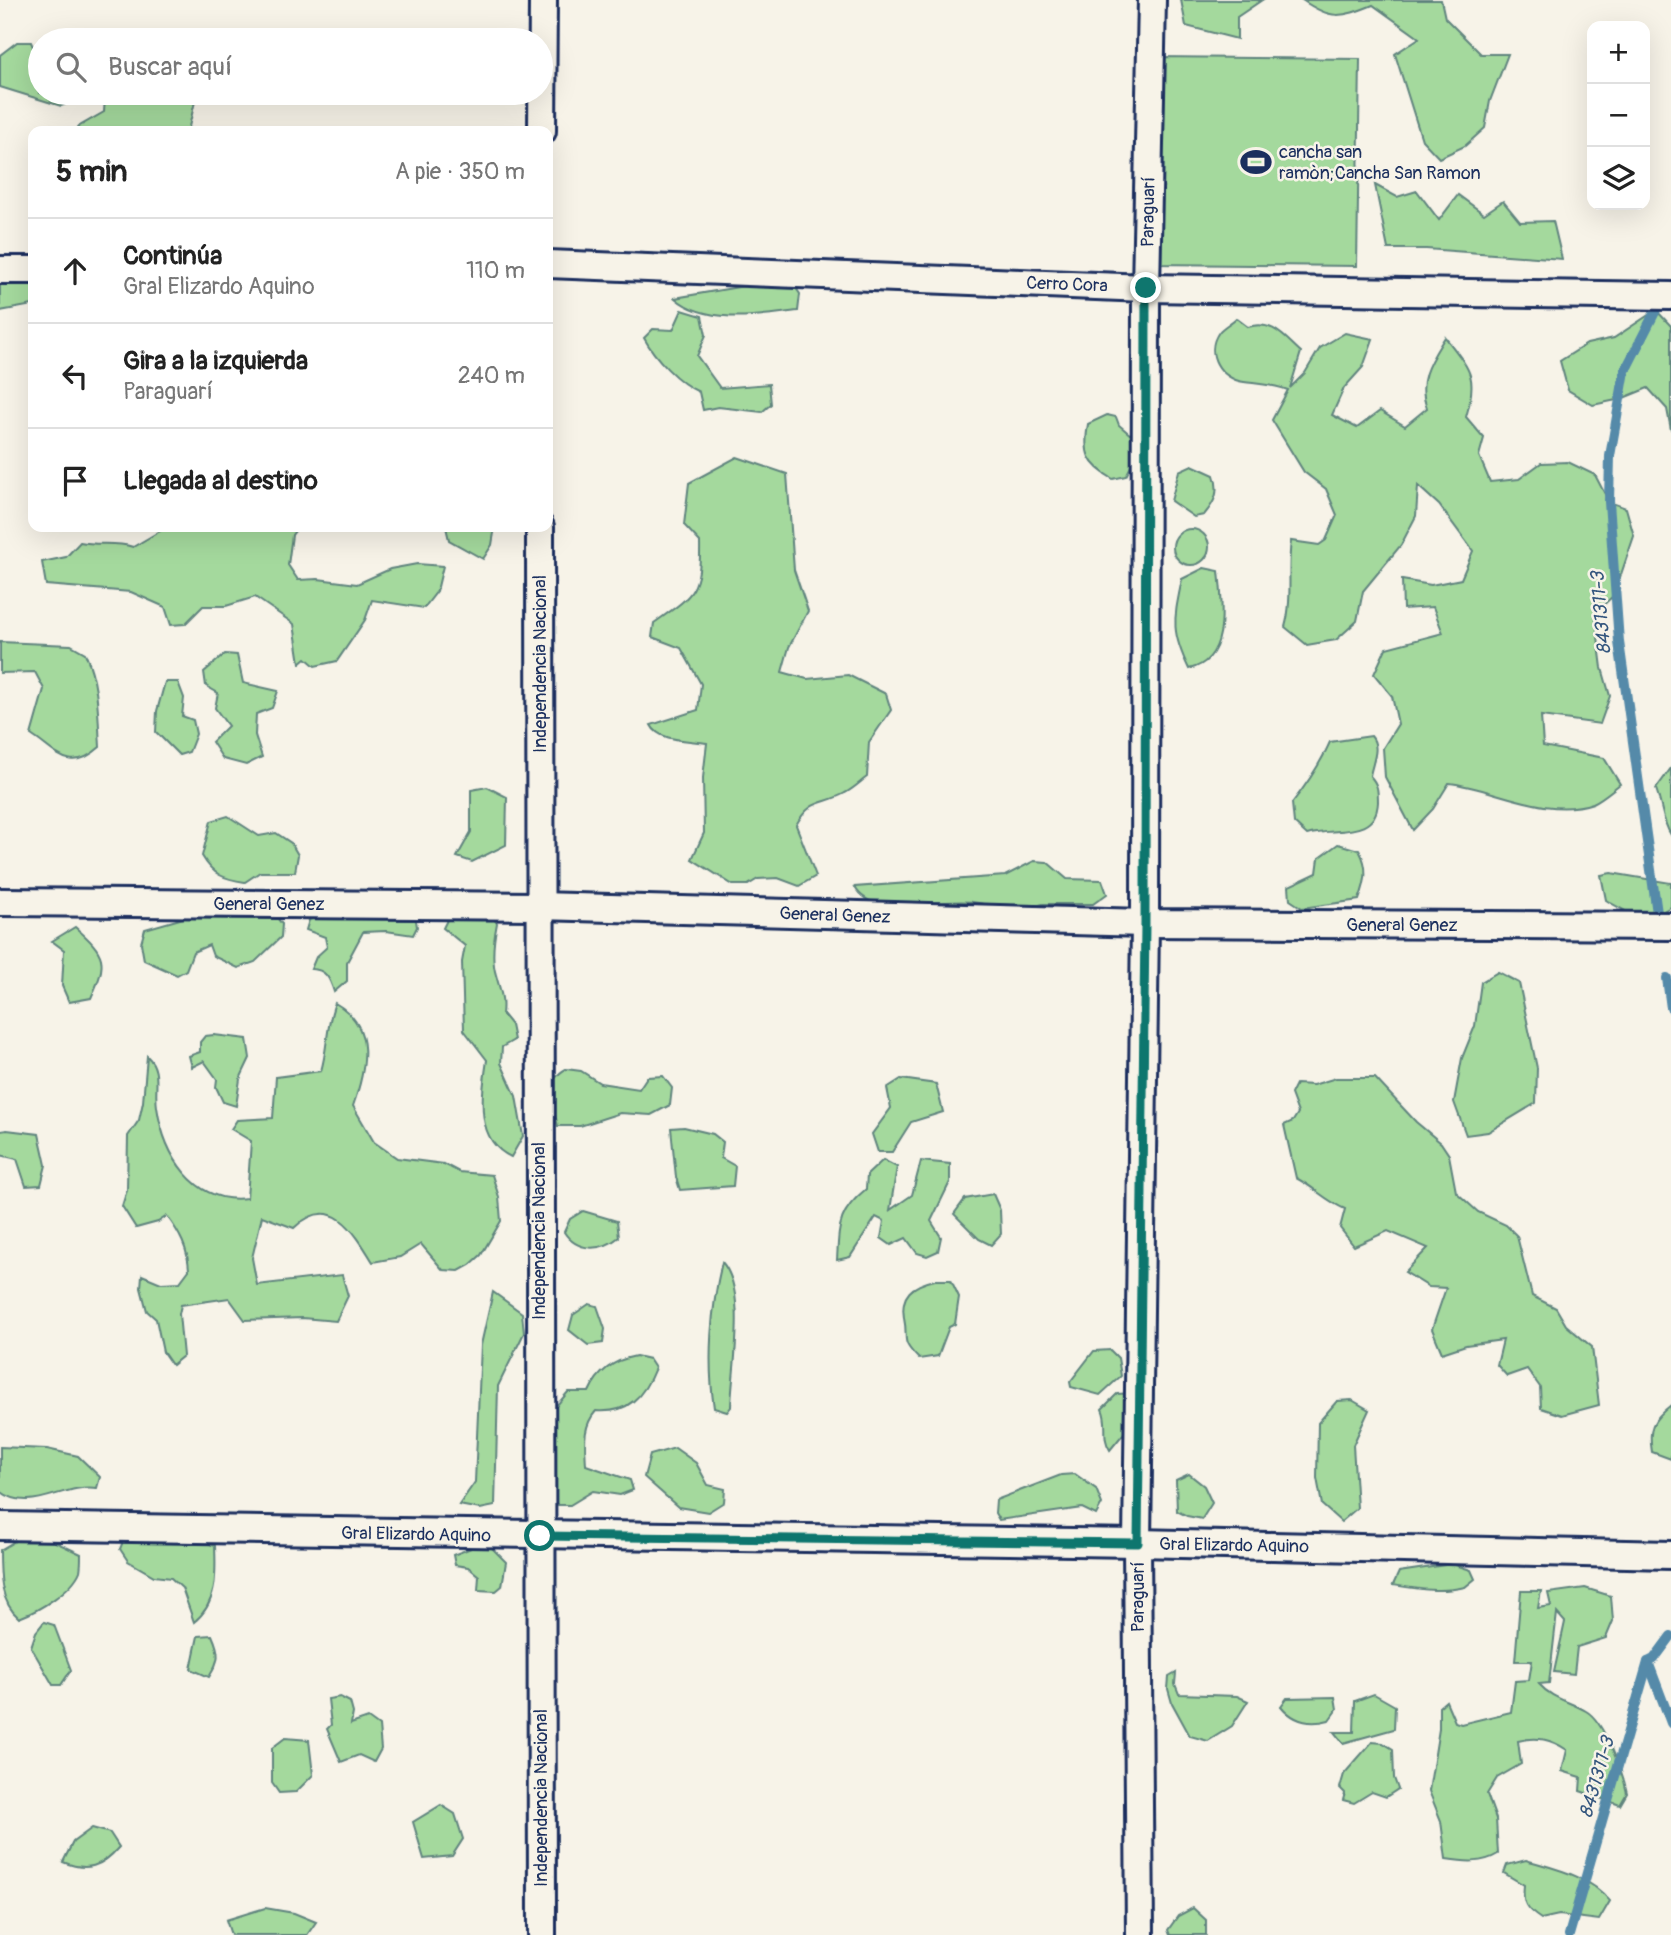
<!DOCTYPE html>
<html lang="es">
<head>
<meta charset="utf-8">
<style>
	:root { --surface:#fff; --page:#f6f6f6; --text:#222; --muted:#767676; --line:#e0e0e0 }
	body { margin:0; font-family:Pangolin,sans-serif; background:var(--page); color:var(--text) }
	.controls { position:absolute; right:21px; top:21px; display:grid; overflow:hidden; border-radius:14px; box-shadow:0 7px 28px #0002 }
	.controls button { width:63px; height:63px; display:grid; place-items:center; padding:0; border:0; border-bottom:2px solid var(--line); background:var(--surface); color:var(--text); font:35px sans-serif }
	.stop { position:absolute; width:21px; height:21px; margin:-16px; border:5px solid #0f766e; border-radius:50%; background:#fff }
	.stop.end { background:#0f766e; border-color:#fff; box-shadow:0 2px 7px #0008 }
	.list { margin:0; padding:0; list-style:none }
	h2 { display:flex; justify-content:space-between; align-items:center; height:91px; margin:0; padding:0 28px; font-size:30px }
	h2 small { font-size:23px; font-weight:400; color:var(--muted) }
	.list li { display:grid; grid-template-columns:46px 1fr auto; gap:21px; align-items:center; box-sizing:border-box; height:105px; padding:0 28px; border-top:2px solid var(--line) }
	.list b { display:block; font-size:26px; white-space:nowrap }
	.list p { margin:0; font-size:23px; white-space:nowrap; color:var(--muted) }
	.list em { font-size:23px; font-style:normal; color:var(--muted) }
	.icon { flex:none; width:38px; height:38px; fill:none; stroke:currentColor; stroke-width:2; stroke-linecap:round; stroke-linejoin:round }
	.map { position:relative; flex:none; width:1671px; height:1935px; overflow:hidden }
	.search { position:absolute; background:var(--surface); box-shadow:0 7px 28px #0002; left:28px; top:28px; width:525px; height:77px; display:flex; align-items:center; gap:18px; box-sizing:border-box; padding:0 24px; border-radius:38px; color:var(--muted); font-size:26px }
	.panel { position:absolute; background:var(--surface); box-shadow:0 7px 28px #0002; left:28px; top:126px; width:525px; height:406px; border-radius:14px }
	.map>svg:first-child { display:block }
	.green { fill:#a4d99d; stroke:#60847e; stroke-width:2 }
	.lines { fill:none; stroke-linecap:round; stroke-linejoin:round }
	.stream { stroke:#558aa9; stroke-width:10 }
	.street-casing { stroke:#1b2f5e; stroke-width:32 }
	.street { stroke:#f7f3e8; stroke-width:26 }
	.route { stroke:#0f766e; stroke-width:9 }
	.labels { text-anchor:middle; stroke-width:5; stroke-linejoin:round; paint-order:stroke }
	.poi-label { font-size:18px; fill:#1b2f5e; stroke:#f7f3e8; text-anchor:start }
	.street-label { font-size:18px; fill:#1b2f5e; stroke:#f7f3e8 }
	.water-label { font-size:19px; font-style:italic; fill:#33557d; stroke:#f7f3e8 }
</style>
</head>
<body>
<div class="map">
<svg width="1671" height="1935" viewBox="0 0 1671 1935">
	<rect width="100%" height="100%" fill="#f7f3e8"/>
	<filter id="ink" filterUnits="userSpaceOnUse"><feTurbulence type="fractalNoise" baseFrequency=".0143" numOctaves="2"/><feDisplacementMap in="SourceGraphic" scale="14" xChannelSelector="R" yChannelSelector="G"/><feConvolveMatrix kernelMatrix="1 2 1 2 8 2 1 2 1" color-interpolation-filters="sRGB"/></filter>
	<g filter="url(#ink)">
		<g class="green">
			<path d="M1181,0H1262L1237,17V39L1186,26Z"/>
			<path d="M1302,0H1441L1445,18L1481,54H1508L1490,101L1485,128L1465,146L1439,158L1422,140L1395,54L1419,38L1373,5C1341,18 1331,20 1302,0Z"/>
			<path d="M17,42H31L37,56V70L40,69V93H197L188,131H76L78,127L104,112L105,97L90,96L61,106L0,87V55Z"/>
			<path d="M1155,57L1360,59L1357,266L1152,264Z"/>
			<path d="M1375,185L1397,197L1417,191L1439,220L1458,195L1484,214L1503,201L1520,222L1553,221L1562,259L1426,249H1388Z"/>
			<path d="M0,275H33V305L0,311Z"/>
			<path d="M774,281L793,284L800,294L798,311C760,316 706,325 675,298Z"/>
			<path d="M682,310L702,316L706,335L697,356L720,388L769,384L771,404L762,412L718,407L703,410L699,392C678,383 655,358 644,338L653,329L673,330Z"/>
			<path d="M1656,310L1671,326V430L1667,409L1648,388L1621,399L1593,405L1568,390L1560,361L1587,344L1614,338Z"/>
			<path d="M1236,318L1248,327C1272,319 1285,338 1301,352L1290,388L1305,373L1320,348L1345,333L1373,339L1363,367L1344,388L1332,415L1357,428L1380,411L1405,426L1427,408C1416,380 1431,360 1445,337C1471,371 1478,376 1466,417L1484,438L1479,456L1490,482L1519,479L1541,463L1568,462L1595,475L1609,502L1626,508L1634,536L1614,595L1595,613L1602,668L1610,696L1600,724L1541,716L1543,746L1604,758L1620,784C1612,790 1602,799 1593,803C1546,819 1494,788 1449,783L1433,809L1413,830L1385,777L1383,748L1398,724L1392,696L1374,674L1386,648L1443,633L1433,607L1403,609L1402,580L1431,585L1461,579L1473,551L1439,505L1418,486L1416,516L1401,545L1363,591L1357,621L1336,640L1307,645L1285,627C1293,599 1287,569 1291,541L1319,545L1326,540L1337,515L1326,489L1304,472L1272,420L1288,390C1270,384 1261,384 1244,382C1220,379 1204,353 1219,332C1223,327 1231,323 1236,318Z"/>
			<path d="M1107,415L1116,417L1119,425L1132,436L1131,466L1126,476L1113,479C1087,464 1083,453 1088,424Z"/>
			<path d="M737,457L787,474L794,570L808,611L789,647L782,672L807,679L848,675L886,694L891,710L869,742L867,777C860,782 853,789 845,793C822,806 812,797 796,825L816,876L799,886L778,878L758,879L748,885H733L692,859L704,833L703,778L707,743C690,740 659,742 651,725L698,710L701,684L681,648L652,637L654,623C693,595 701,593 700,542L684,525L689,483Z"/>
			<path d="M1192,465L1214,475C1220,492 1215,502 1204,515L1194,517L1171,501L1179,471Z"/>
			<path d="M167,527H298L292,535L288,565L298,580L318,579L357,584L390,569L417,564L443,566L437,591L424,608L372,600L365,620L337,661L315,666L306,658L300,663L294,624L255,597L226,606H203L185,624L171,625L165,607L131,592L46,585L42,562L66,557L80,542C99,546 115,541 133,547Z"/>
			<path d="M446,527H495L492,545L483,559L449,540Z"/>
			<circle cx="1191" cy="547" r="18"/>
			<path d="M1204,568L1219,571C1222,603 1231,660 1189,669C1170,630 1174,619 1182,579Z"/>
			<path d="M0,642L71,645L85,653C99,684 98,714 100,747C69,775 56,751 31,735L44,689L35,672L0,673Z"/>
			<path d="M225,654L237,655L243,683L278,691L272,708L256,714L255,735L262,757L246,765L223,759L212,742L228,726L215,708L218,693L206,686L204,672Z"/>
			<path d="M165,682H178L184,698L182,716L193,720L196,734L189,752L179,755L156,732L157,711Z"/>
			<path d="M1371,736C1381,747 1372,763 1370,776C1378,784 1378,791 1378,802C1376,840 1334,827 1307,835L1294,823L1292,803C1307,784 1320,765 1330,742Z"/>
			<path d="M1671,768V835C1662,821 1662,805 1656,789Z"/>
			<path d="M487,787L507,797L506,845L472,862L457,857L471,832V790Z"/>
			<path d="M228,816L259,836L276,833L291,843L298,855L295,872H260L245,882C224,879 213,875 202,856L211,821Z"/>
			<path d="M1338,844L1359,850C1369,868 1366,881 1359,900L1302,908L1290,900L1289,886L1317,873L1319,858Z"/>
			<path d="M1034,861L1047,862L1067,879L1102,880L1107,894L1093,904H1043L1004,914C968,881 875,928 855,887L1005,876Z"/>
			<path d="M1611,873L1671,883V907L1643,922C1632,912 1619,909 1606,900L1601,875Z"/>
			<path d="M334,909L415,914L417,927L413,935L386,931L363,932L347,962V981L334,992C330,979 326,969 311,969L316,957L327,947L325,937L306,930L309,920Z"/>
			<path d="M487,911L497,923C494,938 491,959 496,975C500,990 504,998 502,1014L511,1025L514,1040L502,1047L501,1063L516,1096L523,1136L511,1157C474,1140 482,1094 487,1060L464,1030L462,962L465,946L443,928L449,916Z"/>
			<path d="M273,913L282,924L281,937L255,962L238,968L213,956L209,945L193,952L186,970L177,975L144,960L141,943L145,929L194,915Z"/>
			<path d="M75,927C106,954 108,961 91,998L69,1002L62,986L64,950L52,941Z"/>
			<path d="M1498,972L1519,983L1537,1068L1536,1103L1488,1132L1466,1135L1454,1102L1462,1058L1475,1026L1481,982Z"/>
			<path d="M335,1003C376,1026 366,1069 353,1106L374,1142L397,1158L444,1164L459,1172L492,1175L499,1197L501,1221L481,1255L470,1265L459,1271L443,1270L421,1244L400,1257L373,1262C353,1229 331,1193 294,1228L262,1216L252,1258L257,1285L342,1275L348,1296L336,1321L302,1318L245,1320L229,1298L181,1305L179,1314L183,1356L172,1365L163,1352L156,1319L147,1311L141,1288L142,1275L161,1283L180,1282L189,1270C188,1248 180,1234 167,1216L158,1222L136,1228L122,1206L127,1190L128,1136L139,1120L143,1102L147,1056C162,1070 154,1088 157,1107C164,1155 194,1205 247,1198L251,1141L231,1129L237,1120L273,1118L276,1077L321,1071C328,1048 326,1025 335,1003Z"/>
			<path d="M214,1035L247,1039L250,1058L240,1079L236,1106L223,1102L216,1087L217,1079L204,1061L192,1067L189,1056L200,1052V1042L205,1036Z"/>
			<path d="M566,1069L581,1071L600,1083L639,1089L647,1077L663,1076L672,1088L670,1105L651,1115L620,1113L580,1126H558C553,1106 543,1081 566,1069Z"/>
			<path d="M1336,1078H1375L1416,1122L1441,1143L1449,1155L1456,1192L1478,1212L1506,1225L1517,1236L1532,1296L1556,1308L1566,1325L1592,1347L1599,1405L1562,1415L1541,1408L1540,1387L1527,1369L1507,1376L1497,1365L1503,1340L1466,1345L1442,1353L1432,1329L1446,1288L1429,1287L1405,1272L1428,1248L1388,1231L1354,1246L1340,1228L1345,1209C1326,1201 1314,1187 1296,1178L1284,1125L1293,1121L1298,1113L1291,1094L1296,1084L1313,1085Z"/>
			<path d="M901,1079L936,1084L943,1112L911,1122L892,1152H878L872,1134L891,1108L887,1088Z"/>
			<path d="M684,1127L713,1134L723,1142L721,1158L735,1166L733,1186L680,1190L676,1177L671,1128Z"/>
			<path d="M7,1130L39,1134L46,1165L41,1185L26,1186L17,1159L0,1155V1131Z"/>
			<path d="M883,1160L897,1167L890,1210L912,1195L921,1161L950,1164V1182L931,1221L941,1237L938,1251L927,1256L917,1253L906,1238L891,1245L881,1238L884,1221L876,1217L850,1257L837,1260C839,1225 838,1212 866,1189L867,1175Z"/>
			<path d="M993,1194L1000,1210L1001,1234L991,1245L979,1239L954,1214L965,1199Z"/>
			<path d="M583,1211L617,1221L619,1237C601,1252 577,1252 564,1232L570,1219Z"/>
			<path d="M722,1262C748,1291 732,1368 731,1407L727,1412L714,1408C707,1361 711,1308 722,1262Z"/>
			<path d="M935,1280H951L959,1297L955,1324L949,1327L938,1356L919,1359C899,1339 909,1341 904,1318C900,1295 912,1285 935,1280Z"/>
			<path d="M493,1292L522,1313L524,1333L498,1386L495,1506L480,1509L459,1505L475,1482L481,1345Z"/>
			<path d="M589,1304L597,1306L605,1329L603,1343L588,1345L569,1330L573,1315Z"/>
			<path d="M1110,1350L1118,1358L1121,1376L1100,1395L1071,1387L1070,1382L1094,1351Z"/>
			<path d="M636,1356L649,1359L655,1368C644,1396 628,1414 596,1411C582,1427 585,1444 586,1465L630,1480L633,1490L620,1495L593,1491L570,1505H558L545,1495L551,1412L568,1392H589C598,1371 614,1360 636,1356Z"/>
			<path d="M1132,1393L1138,1416L1110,1450C1101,1437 1109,1423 1102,1409L1117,1394Z"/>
			<path d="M1352,1400L1369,1410L1353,1445L1357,1508L1341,1522L1322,1505L1317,1478L1318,1423L1337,1401Z"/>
			<path d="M1671,1405V1459L1652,1452C1648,1428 1652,1420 1671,1405Z"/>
			<path d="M0,1447L47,1449L78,1456L100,1477L97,1488C63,1483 31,1515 0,1491Z"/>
			<path d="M675,1448L696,1463L708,1485L725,1489L724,1502L708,1512L678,1507L644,1477L650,1455Z"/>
			<path d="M1075,1474L1096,1489L1102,1504L1096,1515L1082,1508L999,1520L995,1513L996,1500L1061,1475Z"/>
			<path d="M1189,1474L1204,1486L1212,1503L1202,1519L1187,1516L1177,1511L1176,1480Z"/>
			<path d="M124,1539H197L215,1546C216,1574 218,1603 194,1622L182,1588L171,1578L154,1576L128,1561L120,1549Z"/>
			<path d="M17,1540L53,1541L81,1554C81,1559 81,1566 80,1571C72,1591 38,1611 19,1618C0,1602 0,1576 0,1550Z"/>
			<path d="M479,1545L490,1546L506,1562L502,1586L496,1591L478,1590L479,1576L468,1567L455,1565L453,1555Z"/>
			<path d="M1452,1564L1471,1570L1475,1579L1465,1587C1441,1593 1418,1589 1393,1585L1399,1572Z"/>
			<path d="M1585,1588L1611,1596L1613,1621L1606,1638L1577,1647L1574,1674L1554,1672L1565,1622L1557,1613L1549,1683L1539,1684C1552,1699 1569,1701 1586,1711C1604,1721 1623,1773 1627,1793L1620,1805L1580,1791L1581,1777L1562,1771L1567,1750C1551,1739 1537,1736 1518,1741L1521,1764L1497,1778L1487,1794L1496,1819L1498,1854C1482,1864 1465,1862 1446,1859L1441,1821L1429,1791L1439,1729V1707L1446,1701L1455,1722L1461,1724L1511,1712L1515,1681L1529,1680L1532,1661H1515L1521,1591H1541L1538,1608L1551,1606L1548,1593Z"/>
			<path d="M44,1622L54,1625L71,1670L61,1685H53L31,1647L36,1632Z"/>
			<path d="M212,1635C220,1653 220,1660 209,1677L191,1669L198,1636Z"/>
			<path d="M1176,1673L1175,1684L1179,1694L1237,1696L1248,1701L1232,1726L1208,1741L1190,1736L1172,1703L1168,1689L1169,1677Z"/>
			<path d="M1374,1694L1395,1706L1394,1729L1343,1743L1334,1732H1354L1355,1701Z"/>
			<path d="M340,1697L350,1702L353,1713L351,1724L368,1718L379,1726L381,1749L374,1762L359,1755L341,1762L327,1729L331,1725L328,1699Z"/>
			<path d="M1335,1697L1337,1709L1329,1720C1311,1725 1294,1722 1281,1706L1287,1698Z"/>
			<path d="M285,1738L309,1740L313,1775L296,1792L279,1793L272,1783V1748Z"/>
			<path d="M1372,1742L1383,1743L1393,1749L1394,1778L1398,1789L1386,1797L1372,1792L1354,1803L1343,1800L1345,1793L1340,1788L1344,1774Z"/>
			<path d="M441,1805L455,1814L463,1839L452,1856L424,1859L413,1822Z"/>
			<path d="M92,1828L110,1833L119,1847C102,1867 87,1872 63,1862L73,1842Z"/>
			<path d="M1526,1860C1556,1869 1590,1876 1610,1901L1599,1920L1559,1915L1541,1919C1526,1909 1522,1904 1524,1885L1504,1873L1507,1865Z"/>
			<path d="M265,1908L294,1913L316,1922L307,1935H231L226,1920Z"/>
			<path d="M1193,1908L1206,1920V1935H1170L1168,1930L1178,1916Z"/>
		</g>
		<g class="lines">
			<g class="stream">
				<path d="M1656,310L1625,371L1610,456L1609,502L1619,642L1658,920"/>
				<path d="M1667,978L1671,1008"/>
				<path d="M1648,1662L1671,1723"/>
				<path d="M1569,1935L1648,1662L1654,1659L1671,1636"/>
			</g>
			<g class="street-casing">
				<g id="street">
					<path d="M542,131L543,0"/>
					<path d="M548,264L1146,288L1671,296"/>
					<path d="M0,270H33"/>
					<path d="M540,527L542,1935"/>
					<path d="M0,902L539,906L1145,923L1671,926"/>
					<path d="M0,1526L1137,1543L1671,1555"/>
					<path d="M1140,1935L1137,1543L1145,923L1146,288L1152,0"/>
				</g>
			</g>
			<use href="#street" class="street"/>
		</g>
	</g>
	<g class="lines" filter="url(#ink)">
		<path class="route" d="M540,1536L1138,1543L1145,923L1146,288"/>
	</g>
	<defs>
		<g id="stadium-bare" transform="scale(2.415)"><path d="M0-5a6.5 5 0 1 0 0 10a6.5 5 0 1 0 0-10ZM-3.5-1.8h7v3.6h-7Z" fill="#1b2f5e" stroke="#f7f3e8" stroke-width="2.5" paint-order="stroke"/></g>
	</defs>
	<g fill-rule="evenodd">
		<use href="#stadium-bare" x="1256" y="162"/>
	</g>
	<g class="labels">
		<g class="poi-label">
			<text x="1279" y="158">cancha san<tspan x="1279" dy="21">ramòn;Cancha San Ramon</tspan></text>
		</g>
		<g class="street-label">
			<text transform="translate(1148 212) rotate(-89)" y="6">Paraguarí</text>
			<text transform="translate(1067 284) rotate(2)" y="6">Cerro Cora</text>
			<text transform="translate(540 664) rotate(-90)" y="6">Independencia Nacional</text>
			<text x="269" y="910">General Genez</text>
			<text transform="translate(835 915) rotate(2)" y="6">General Genez</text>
			<text x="1402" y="931">General Genez</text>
			<text transform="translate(539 1231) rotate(-90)" y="6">Independencia Nacional</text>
			<text transform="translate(416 1534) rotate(1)" y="6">Gral Elizardo Aquino</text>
			<text transform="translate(1234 1545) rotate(1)" y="6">Gral Elizardo Aquino</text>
			<text transform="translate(1138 1597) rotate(-90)" y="6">Paraguarí</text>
			<text transform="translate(541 1798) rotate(-90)" y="6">Independencia Nacional</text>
		</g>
		<g class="water-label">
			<text transform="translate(1600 613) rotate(-95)" y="7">8431311-3</text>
			<text transform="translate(1596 1777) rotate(-74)" y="7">8431311-3</text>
		</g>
	</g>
</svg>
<div class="controls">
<button>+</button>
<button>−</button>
<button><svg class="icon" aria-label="layers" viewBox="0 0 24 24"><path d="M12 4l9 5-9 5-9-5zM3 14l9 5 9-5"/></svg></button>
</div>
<div class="stop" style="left:540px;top:1536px"></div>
<div class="stop end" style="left:1146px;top:288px"></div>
<div class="search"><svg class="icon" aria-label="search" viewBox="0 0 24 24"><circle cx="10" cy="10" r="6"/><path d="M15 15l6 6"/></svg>Buscar aquí</div>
<section class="panel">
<h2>5 min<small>A pie · 350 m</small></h2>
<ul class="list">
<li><svg class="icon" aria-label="ahead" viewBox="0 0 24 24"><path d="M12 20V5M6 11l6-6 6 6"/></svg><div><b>Continúa</b><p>Gral Elizardo Aquino</p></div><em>110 m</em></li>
<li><svg class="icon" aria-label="left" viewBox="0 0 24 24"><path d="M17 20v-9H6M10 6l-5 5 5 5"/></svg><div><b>Gira a la izquierda</b><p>Paraguarí</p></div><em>240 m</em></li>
<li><svg class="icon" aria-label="arrive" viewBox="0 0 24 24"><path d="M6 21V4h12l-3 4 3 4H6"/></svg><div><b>Llegada al destino</b></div></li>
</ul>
</section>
</div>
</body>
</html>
